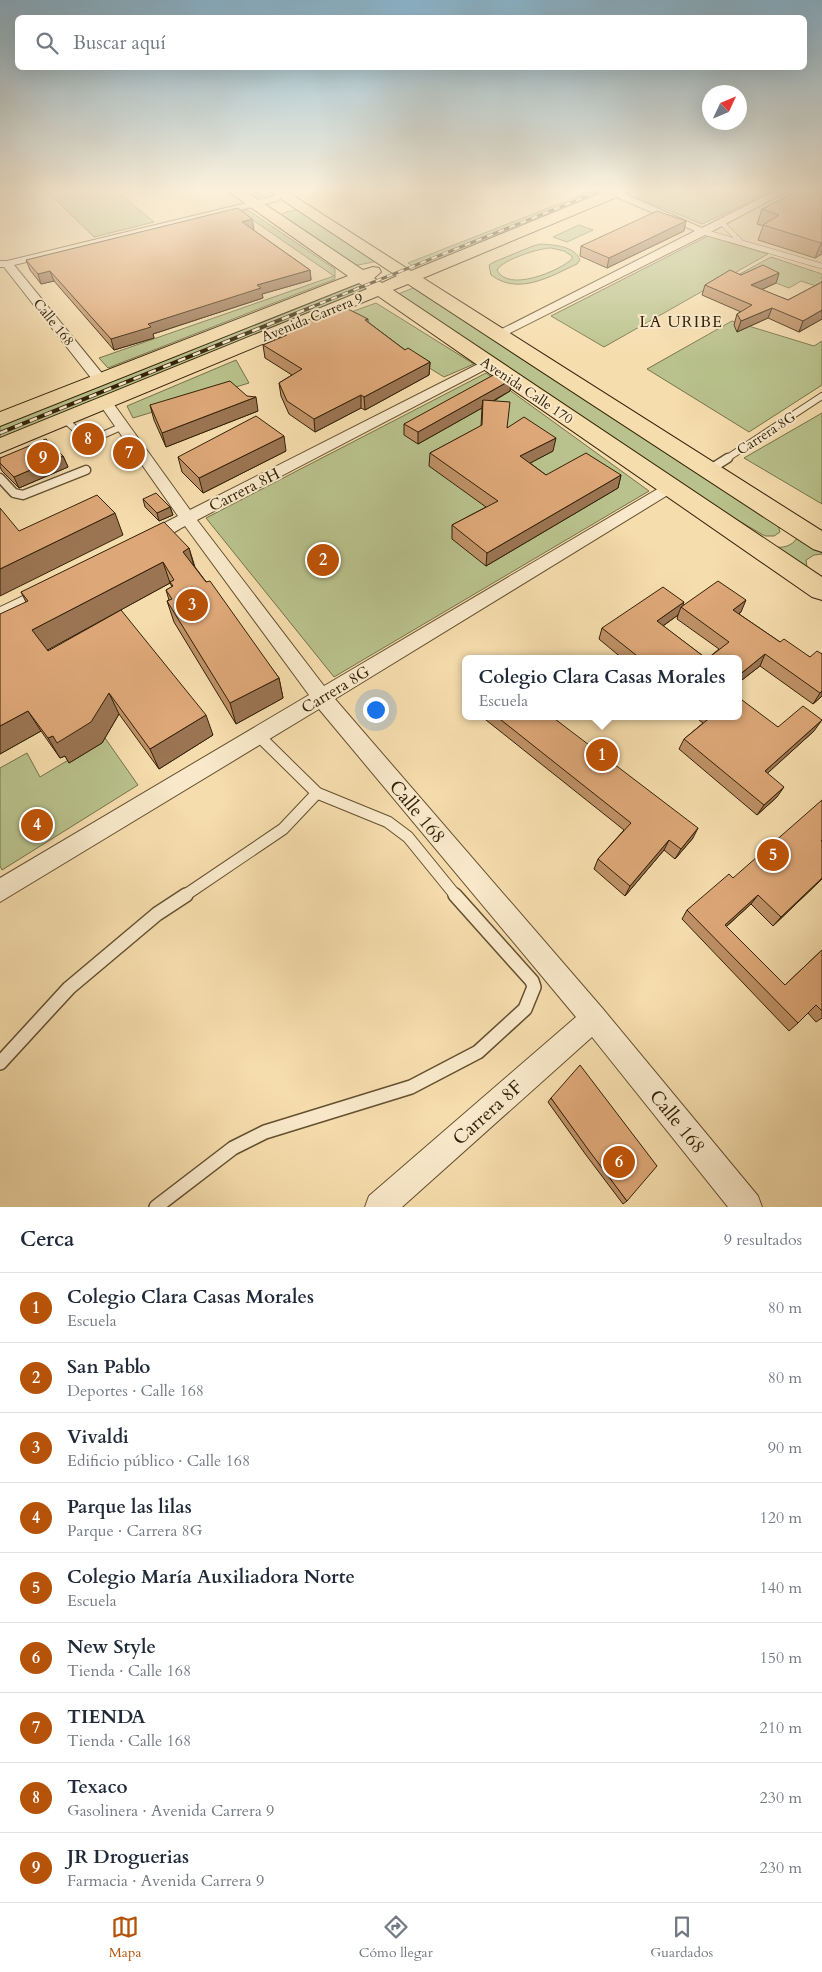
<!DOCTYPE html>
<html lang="es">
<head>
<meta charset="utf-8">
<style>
	:root { --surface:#fff; --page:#f6f6f7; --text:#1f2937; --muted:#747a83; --line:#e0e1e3; --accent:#b45309 }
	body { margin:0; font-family:Cardo,serif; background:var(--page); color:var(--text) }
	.compass { position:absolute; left:702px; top:85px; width:45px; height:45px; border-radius:50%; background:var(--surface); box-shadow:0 5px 20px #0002; rotate:46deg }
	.you { position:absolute; left:375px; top:709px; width:18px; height:18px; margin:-12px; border:4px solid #fff; border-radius:50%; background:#1a73e8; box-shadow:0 0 0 8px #1a73e833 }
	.badge { display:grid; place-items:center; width:32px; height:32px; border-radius:50%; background:var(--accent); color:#fff; font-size:16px; font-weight:700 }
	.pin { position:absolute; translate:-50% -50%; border:2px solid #fff; box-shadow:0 1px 5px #0006 }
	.popup { position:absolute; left:462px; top:655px; width:280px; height:65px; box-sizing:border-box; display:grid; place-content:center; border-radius:8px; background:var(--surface); filter:drop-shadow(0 1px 4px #0005); font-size:16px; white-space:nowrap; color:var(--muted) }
	.popup b { font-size:19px; color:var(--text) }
	.popup::after { content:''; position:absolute; left:50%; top:100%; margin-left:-10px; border:10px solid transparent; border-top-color:var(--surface) }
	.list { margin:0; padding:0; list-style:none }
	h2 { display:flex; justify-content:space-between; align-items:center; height:65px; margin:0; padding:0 20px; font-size:21px }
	h2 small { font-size:16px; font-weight:400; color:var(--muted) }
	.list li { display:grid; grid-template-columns:32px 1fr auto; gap:15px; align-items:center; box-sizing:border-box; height:70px; padding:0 20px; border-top:1px solid var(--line) }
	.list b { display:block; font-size:19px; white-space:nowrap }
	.list p { margin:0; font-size:16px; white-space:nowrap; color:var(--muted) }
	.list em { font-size:16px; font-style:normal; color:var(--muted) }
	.icon { flex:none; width:28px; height:28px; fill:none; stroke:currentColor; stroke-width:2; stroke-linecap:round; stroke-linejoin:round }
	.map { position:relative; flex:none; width:822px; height:1207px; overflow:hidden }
	.search { position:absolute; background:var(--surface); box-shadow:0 5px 20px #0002; left:15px; right:15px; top:15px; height:55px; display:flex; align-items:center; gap:12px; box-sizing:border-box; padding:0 18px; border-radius:8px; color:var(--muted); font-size:19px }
	.sheet { height:695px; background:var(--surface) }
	nav { display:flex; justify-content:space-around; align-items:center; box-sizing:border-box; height:70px; border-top:1px solid var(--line); background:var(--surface); font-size:14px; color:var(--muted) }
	nav a { display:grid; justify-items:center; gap:2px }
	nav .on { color:var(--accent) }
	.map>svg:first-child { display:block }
	.green { fill:#b9c28c; stroke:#76724a; fill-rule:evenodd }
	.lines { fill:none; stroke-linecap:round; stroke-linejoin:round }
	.canal { fill:#9dbbaf; fill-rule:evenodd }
	.lane-far4-casing { stroke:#645030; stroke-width:6 }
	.lane-far3-casing { stroke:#645030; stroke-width:8 }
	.lane-far2-casing { stroke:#645030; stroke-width:11 }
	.lane-far1-casing { stroke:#645030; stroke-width:13 }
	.lane-casing { stroke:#645030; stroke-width:16 }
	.street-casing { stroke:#645030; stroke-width:2 }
	.primary-casing { stroke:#332107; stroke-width:2 }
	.lane-far4 { stroke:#f9e9ca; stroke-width:5 }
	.lane-far3 { stroke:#f9e9ca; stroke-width:6 }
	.lane-far2 { stroke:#f9e9ca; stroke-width:8 }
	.lane-far1 { stroke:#f9e9ca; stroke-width:11 }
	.lane { stroke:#f9e9ca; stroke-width:13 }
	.street { fill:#f9e9ca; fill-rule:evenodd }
	.primary { fill:#f6ddad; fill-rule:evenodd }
	.rail-far1-casing { stroke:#332107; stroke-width:3 }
	.rail-casing { stroke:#332107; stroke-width:4 }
	.rail-far1 { stroke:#f9e9ca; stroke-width:2; stroke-dasharray:6; stroke-linecap:butt }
	.rail { stroke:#f9e9ca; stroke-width:2.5; stroke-dasharray:8; stroke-linecap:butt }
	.wall { fill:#be9066; stroke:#332107; fill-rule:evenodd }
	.shaded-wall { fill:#9b7553; stroke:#332107 }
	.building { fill:#dda777; stroke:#332107 }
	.labels { text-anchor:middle; stroke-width:4; stroke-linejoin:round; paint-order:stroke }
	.far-street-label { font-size:14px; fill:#332107; stroke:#f9e9ca }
	.far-quarter-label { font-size:16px; letter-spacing:1px; fill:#332107; stroke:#f9e9ca }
	.street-label { font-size:16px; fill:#332107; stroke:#f9e9ca }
	.near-street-label { font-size:19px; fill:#332107; stroke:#f9e9ca }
</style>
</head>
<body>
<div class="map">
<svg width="822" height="1207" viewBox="0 0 822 1207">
	<rect width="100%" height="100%" fill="#f6ddad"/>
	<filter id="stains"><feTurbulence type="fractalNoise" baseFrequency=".004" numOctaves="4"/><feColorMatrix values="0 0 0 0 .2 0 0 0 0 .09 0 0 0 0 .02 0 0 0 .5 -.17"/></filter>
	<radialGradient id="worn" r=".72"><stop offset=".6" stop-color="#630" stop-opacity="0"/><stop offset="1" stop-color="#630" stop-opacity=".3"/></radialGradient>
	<g class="green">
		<path d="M114,189L154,222L94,237L45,189Z"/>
		<path d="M615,189L417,268L408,263L594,190Z"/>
		<path d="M654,189H767L774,191L702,224L636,197Z"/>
		<path d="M248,210L335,269V279L108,368L99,358L334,276L241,212Z"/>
		<path d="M296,210L308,216L378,261L353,266L280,215L286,212Z"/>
		<path d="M579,225L593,230L567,242L553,237Z"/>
		<path d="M708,236L768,254L604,347L551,316Z"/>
		<path d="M541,244C554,245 575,246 580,260L577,264C551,276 519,296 491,275L489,265L494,262L533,246ZM551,248L564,251L572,256V259C559,271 508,293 497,270C502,260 539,248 551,248Z"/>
		<path d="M771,257L822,274V288L801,281L789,288L776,283L727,281Z"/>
		<path d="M361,283L370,288L0,441V426Z"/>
		<path d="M413,288L523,358L778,525L780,532L774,536H765L715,507L396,295Z"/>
		<path d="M376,303L474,364L444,377L343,315Z"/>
		<path d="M732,321L814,346L822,341V385L749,432L647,369Z"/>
		<path d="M236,360L249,383L133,418L127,406Z"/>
		<path d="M486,373L649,491L334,677L206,518Z"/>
		<path d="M822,413V504L744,458Z"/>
		<path d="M797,538L822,548V554L814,555L806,560L808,574L767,546C778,548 790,549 797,538Z"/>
		<path d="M105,738L138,785L2,870L0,866V768L27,753L40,777Z"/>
	</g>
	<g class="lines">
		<path class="canal" d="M248,189H258L266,196L259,198Z"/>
		<g class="lane-far4-casing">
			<g id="lane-far4">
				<path d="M722,223L740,241"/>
				<path d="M704,232L822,266"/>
			</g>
		</g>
		<g class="lane-far3-casing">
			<g id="lane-far3">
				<path d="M64,419L82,435"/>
				<path d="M105,434L123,426"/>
				<path d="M726,459L822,396"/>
			</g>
		</g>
		<g class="lane-far2-casing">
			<g id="lane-far2">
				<path d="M709,470L728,458"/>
				<path d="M0,478L14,493L23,495L86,470"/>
			</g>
		</g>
		<g class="lane-far1-casing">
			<g id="lane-far1">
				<path d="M258,735L317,793L388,822L408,837L456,896"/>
				<path d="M184,896L283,829L317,793"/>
			</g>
		</g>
		<g class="lane-casing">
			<g id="lane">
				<path d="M0,1063L69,988L157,914L186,895"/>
				<path d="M156,1207L233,1148L265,1132L411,1087L478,1052L525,1009L534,987L532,981L455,895"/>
			</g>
		</g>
		<g class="street-casing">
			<g id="street">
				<path d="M779,189H791L707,234L502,337H494L492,334L695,231L612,195V191H618L702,228Z"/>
				<path d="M282,192L287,195L277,201L14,265L105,377L106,380L105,383H95L4,267H0V261H7L271,197Z"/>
				<path d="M488,359L494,363L492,366L197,520L324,686L666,484H676L679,487L676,490L335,699L603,1009L758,1196L762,1207H728L592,1037L402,1207H365L369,1196L576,1017L319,709L0,902V878L309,695L185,526C173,532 157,546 143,542L141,538L143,534L178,516L98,402L100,399H110L190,510Z"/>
				<path d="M46,585L52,587L55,591L52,595L0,622V607Z"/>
			</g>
		</g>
		<g class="primary-casing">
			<path id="primary" d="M225,189H242L363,270L373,267L379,268L381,272L374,278L382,283L397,276L266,189H283L411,271L611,189H631L629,192L423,278L822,531V552L813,549L408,284L393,290L822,577V600L812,597L378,296L0,453V438L367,289L359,283L0,426V412L348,276Z"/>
		</g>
		<use href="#lane-far4" class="lane-far4"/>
		<use href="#lane-far3" class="lane-far3"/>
		<use href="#lane-far2" class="lane-far2"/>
		<use href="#lane-far1" class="lane-far1"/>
		<use href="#lane" class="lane"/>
		<use href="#street" class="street"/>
		<use href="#primary" class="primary"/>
		<g class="rail-far1-casing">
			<path id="rail-far1" d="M309,308L605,189"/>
		</g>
		<g class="rail-casing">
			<path id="rail" d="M0,433L312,307"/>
		</g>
		<use href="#rail-far1" class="rail-far1"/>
		<use href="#rail" class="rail"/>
	</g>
	<g class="wall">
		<path d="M822,190V254L815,258L758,240L763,226L757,224L762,209Z"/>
		<path d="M686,221L684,231L607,268L580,256L581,246Z"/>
		<path d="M252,229L310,270L311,280L262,294L263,298L153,334L154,338L114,350L54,281L41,284L30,270L26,260L254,229Z"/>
		<path d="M779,273L776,283L761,290L788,300L822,282V319L799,332L768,318L737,332L734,325L737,314L741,312L702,295L705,285L741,275Z"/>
		<path d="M368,319V322L405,350L430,362L429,375L365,410L361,408L315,432L289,414L281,396L279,383L292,375L265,358L263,345L282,337L281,331Z"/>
		<path d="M511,380L510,391L494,401L507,428L553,451L530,463L546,475H621L618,488L486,566L452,539V525L486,507L429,466L430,453L481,426L482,408L418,444L404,435V424Z"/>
		<path d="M150,405L258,411L166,447L154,420Z"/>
		<path d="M286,451L203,493L182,472L178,457Z"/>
		<path d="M63,456L68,467L19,488L2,471L0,467V458Z"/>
		<path d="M143,499L170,507L173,515L159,521L145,507Z"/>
		<path d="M189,548L195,567L279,678L283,698L236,724L174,622L167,601L169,600L166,590L172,587L170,583L47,650L48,651L213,735L159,769L119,714L102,743L69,763L65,756L60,758L41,731L0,754L26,602L21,592Z"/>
		<path d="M683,606L741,612L739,614L780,642L810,657L822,654V696L813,704L760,666L738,683V659H623L599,639L602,628ZM678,615L677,619L719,649L707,659L663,626Z"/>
		<path d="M481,716H551L693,838L675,859L664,850L625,896L594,869L598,859L624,830Z"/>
		<path d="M694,716H738L778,727L814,731L767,773L777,797L757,815L679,749L684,739L703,723Z"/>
		<path d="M733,878L822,879L773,926L751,904L726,927L785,985L822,950V1018L816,1022L808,1013L798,1023L789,1031L682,919L687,910Z"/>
		<path d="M551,1098L627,1201L623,1204L586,1155L548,1102Z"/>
	</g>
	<g class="shaded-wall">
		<path d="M252,219L254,229L243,231L242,222Z"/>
		<path d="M686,221L684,231L607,268L609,258Z"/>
		<path d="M822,242V254L815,258L821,243Z"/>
		<path d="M310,270L311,280L262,294L263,298L153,334L154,338L114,350L111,339L148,324L257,285Z"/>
		<path d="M50,271L54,281L41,284L38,274Z"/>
		<path d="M779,273L776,283L747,296L751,285Z"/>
		<path d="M772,308L768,318L737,332L741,321Z"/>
		<path d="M822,310V319L799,332L803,321Z"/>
		<path d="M430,362L429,375L365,410L364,397Z"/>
		<path d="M511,380L510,391L482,407L483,400L482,408L418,444V432Z"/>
		<path d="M361,395V408L315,432L314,419Z"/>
		<path d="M256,397L258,411L166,447L162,433Z"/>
		<path d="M284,436L286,451L203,493L199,478Z"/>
		<path d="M556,438L553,451L519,469L520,456Z"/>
		<path d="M63,456L68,467L19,488L14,477Z"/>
		<path d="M621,475L618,488L486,566L487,553Z"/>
		<path d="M170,507L173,515L159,521L157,513Z"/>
		<path d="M115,513L123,535L0,596V569Z"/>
		<path d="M189,548L195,570L183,552Z"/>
		<path d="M163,562L170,583L44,652L32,630Z"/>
		<path d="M746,600L741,612L728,621L733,610Z"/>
		<path d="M684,602L682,608L681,607L678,615L653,633L657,621Z"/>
		<path d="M765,654L760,666L738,683V676Z"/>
		<path d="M279,678L283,698L236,724L230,703Z"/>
		<path d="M822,691V696L813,704L820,693Z"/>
		<path d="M109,693L119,714L102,743L69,763L65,756L60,758L48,738L53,736Z"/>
		<path d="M28,711L41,731L0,754V726Z"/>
		<path d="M206,715L213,735L159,769L150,749Z"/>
		<path d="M822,720L814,731L758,782L765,771Z"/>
		<path d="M784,787L777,797L757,815L764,805Z"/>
		<path d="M698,828L693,838L675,859L681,849Z"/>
		<path d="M669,840L664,850L625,896L630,886Z"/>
		<path d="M822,878V879L773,926L781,917Z"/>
		<path d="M758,895L751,904L718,934L725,925Z"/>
	</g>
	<g class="building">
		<path d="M800,190H822V242L821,243L763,225L779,215L762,209Z"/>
		<path d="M238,208L252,219L242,222L310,270L257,285L261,288L148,324L151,327L111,339L50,271L38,274L26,260Z"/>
		<path d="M657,211L686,221L609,258L581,246Z"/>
		<path d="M763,265L779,273L751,285L788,300L822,282V310L803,321L772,308L741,321L737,314L752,305L705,285L730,270L741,275Z"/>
		<path d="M342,306L368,319L365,320L405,350L408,348L430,362L364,397L361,395L314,419L287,401L279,383L302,369L263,345L287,335L281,331Z"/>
		<path d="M497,373L511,380L418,432L404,424Z"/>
		<path d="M230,381L247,396L256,397L162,433L150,405Z"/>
		<path d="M483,400L510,402L507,428L524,417L556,438L520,456L546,475L586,453L621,475L487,553L452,525L498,501L430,453L482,425Z"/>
		<path d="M256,416L284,436L199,478L178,457Z"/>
		<path d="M46,439L63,456L14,477L0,463V458Z"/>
		<path d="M156,493L170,507L157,513L143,499Z"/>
		<path d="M97,495L115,513L0,569V508L19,531Z"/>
		<path d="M164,522L189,548L183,552L206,582L210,581L279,678L230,703L167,601L172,599L166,590L173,586L170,582L174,580L163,562L32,630L48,651L121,610L206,715L150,749L109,693L91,722L57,743L53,736L48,738L28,711L0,726V614L28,601L21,592Z"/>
		<path d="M718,581L746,600L733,610L780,642L784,639L810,657L817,651L822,654V691L820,693L765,654L738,676V659H641L602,628L663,587L684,602L657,621L707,659L729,642L681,607Z"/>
		<path d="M738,697L778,727L803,706L822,720L765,771L784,787L764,805L684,739L712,716H738Z"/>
		<path d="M496,716H551L698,828L681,849L669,840L630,886L598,859L631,823Z"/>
		<path d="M822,800V840L821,841H822V878L781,917L758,895L725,925L785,985L822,950V1011L816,1005L798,1023L687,910L729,874L733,878Z"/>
		<path d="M580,1065L657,1166L627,1201L590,1152L551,1098Z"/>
	</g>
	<linearGradient id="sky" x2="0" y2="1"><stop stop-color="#8ab7d1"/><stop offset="0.53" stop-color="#fbf0da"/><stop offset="1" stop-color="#fbf0da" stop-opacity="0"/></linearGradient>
	<rect width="822" height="358" fill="url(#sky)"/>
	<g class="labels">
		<g class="far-street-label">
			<text transform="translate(312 317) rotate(-22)" y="5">Avenida Carrera 9</text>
			<text transform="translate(54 322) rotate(51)" y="5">Calle 168</text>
			<text transform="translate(527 390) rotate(34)" y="5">Avenida Calle 170</text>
			<text transform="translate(766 433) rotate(-33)" y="5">Carrera 8G</text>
		</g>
		<g class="far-quarter-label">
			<text x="681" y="327">LA URIBE</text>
		</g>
		<g class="street-label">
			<text transform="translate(244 489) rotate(-27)" y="6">Carrera 8H</text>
			<text transform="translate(335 689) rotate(-31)" y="6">Carrera 8G</text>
		</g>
		<g class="near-street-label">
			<text transform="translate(418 811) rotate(50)" y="7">Calle 168</text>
			<text transform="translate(487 1112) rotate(-42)" y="7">Carrera 8F</text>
			<text transform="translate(678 1121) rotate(51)" y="7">Calle 168</text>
		</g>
	</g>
	<rect width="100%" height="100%" filter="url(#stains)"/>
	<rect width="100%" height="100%" fill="url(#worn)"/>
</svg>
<svg class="compass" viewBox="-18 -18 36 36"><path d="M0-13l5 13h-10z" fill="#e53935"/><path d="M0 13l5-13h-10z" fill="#747a83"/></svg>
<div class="you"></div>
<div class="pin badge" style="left:602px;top:755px">1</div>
<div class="popup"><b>Colegio Clara Casas Morales</b>Escuela</div>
<div class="pin badge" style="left:323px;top:560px">2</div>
<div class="pin badge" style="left:192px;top:605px">3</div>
<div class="pin badge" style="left:37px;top:825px">4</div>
<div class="pin badge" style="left:773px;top:855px">5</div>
<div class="pin badge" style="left:619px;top:1162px">6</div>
<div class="pin badge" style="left:129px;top:453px">7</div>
<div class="pin badge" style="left:88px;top:439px">8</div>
<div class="pin badge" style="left:43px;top:458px">9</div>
<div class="search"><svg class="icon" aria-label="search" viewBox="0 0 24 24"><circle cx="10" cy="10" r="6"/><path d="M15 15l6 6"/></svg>Buscar aquí</div>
</div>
<section class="sheet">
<h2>Cerca<small>9 resultados</small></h2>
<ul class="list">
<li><span class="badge">1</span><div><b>Colegio Clara Casas Morales</b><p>Escuela</p></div><em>80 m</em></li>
<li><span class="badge">2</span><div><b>San Pablo</b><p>Deportes · Calle 168</p></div><em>80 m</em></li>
<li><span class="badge">3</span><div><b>Vivaldi</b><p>Edificio público · Calle 168</p></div><em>90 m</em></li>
<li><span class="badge">4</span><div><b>Parque las lilas</b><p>Parque · Carrera 8G</p></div><em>120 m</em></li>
<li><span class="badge">5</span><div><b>Colegio María Auxiliadora Norte</b><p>Escuela</p></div><em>140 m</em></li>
<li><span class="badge">6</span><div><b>New Style</b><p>Tienda · Calle 168</p></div><em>150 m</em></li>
<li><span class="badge">7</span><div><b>TIENDA</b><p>Tienda · Calle 168</p></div><em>210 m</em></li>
<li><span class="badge">8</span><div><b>Texaco</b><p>Gasolinera · Avenida Carrera 9</p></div><em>230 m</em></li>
<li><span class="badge">9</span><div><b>JR Droguerias</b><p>Farmacia · Avenida Carrera 9</p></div><em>230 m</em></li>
</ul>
</section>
<nav>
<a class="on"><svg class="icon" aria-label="map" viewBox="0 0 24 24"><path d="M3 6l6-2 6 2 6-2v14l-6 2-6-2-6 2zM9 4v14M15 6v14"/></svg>Mapa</a>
<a><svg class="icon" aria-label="directions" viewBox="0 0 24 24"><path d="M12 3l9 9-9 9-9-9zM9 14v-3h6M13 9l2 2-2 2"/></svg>Cómo llegar</a>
<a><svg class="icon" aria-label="saved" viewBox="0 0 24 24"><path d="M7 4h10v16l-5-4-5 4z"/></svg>Guardados</a>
</nav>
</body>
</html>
